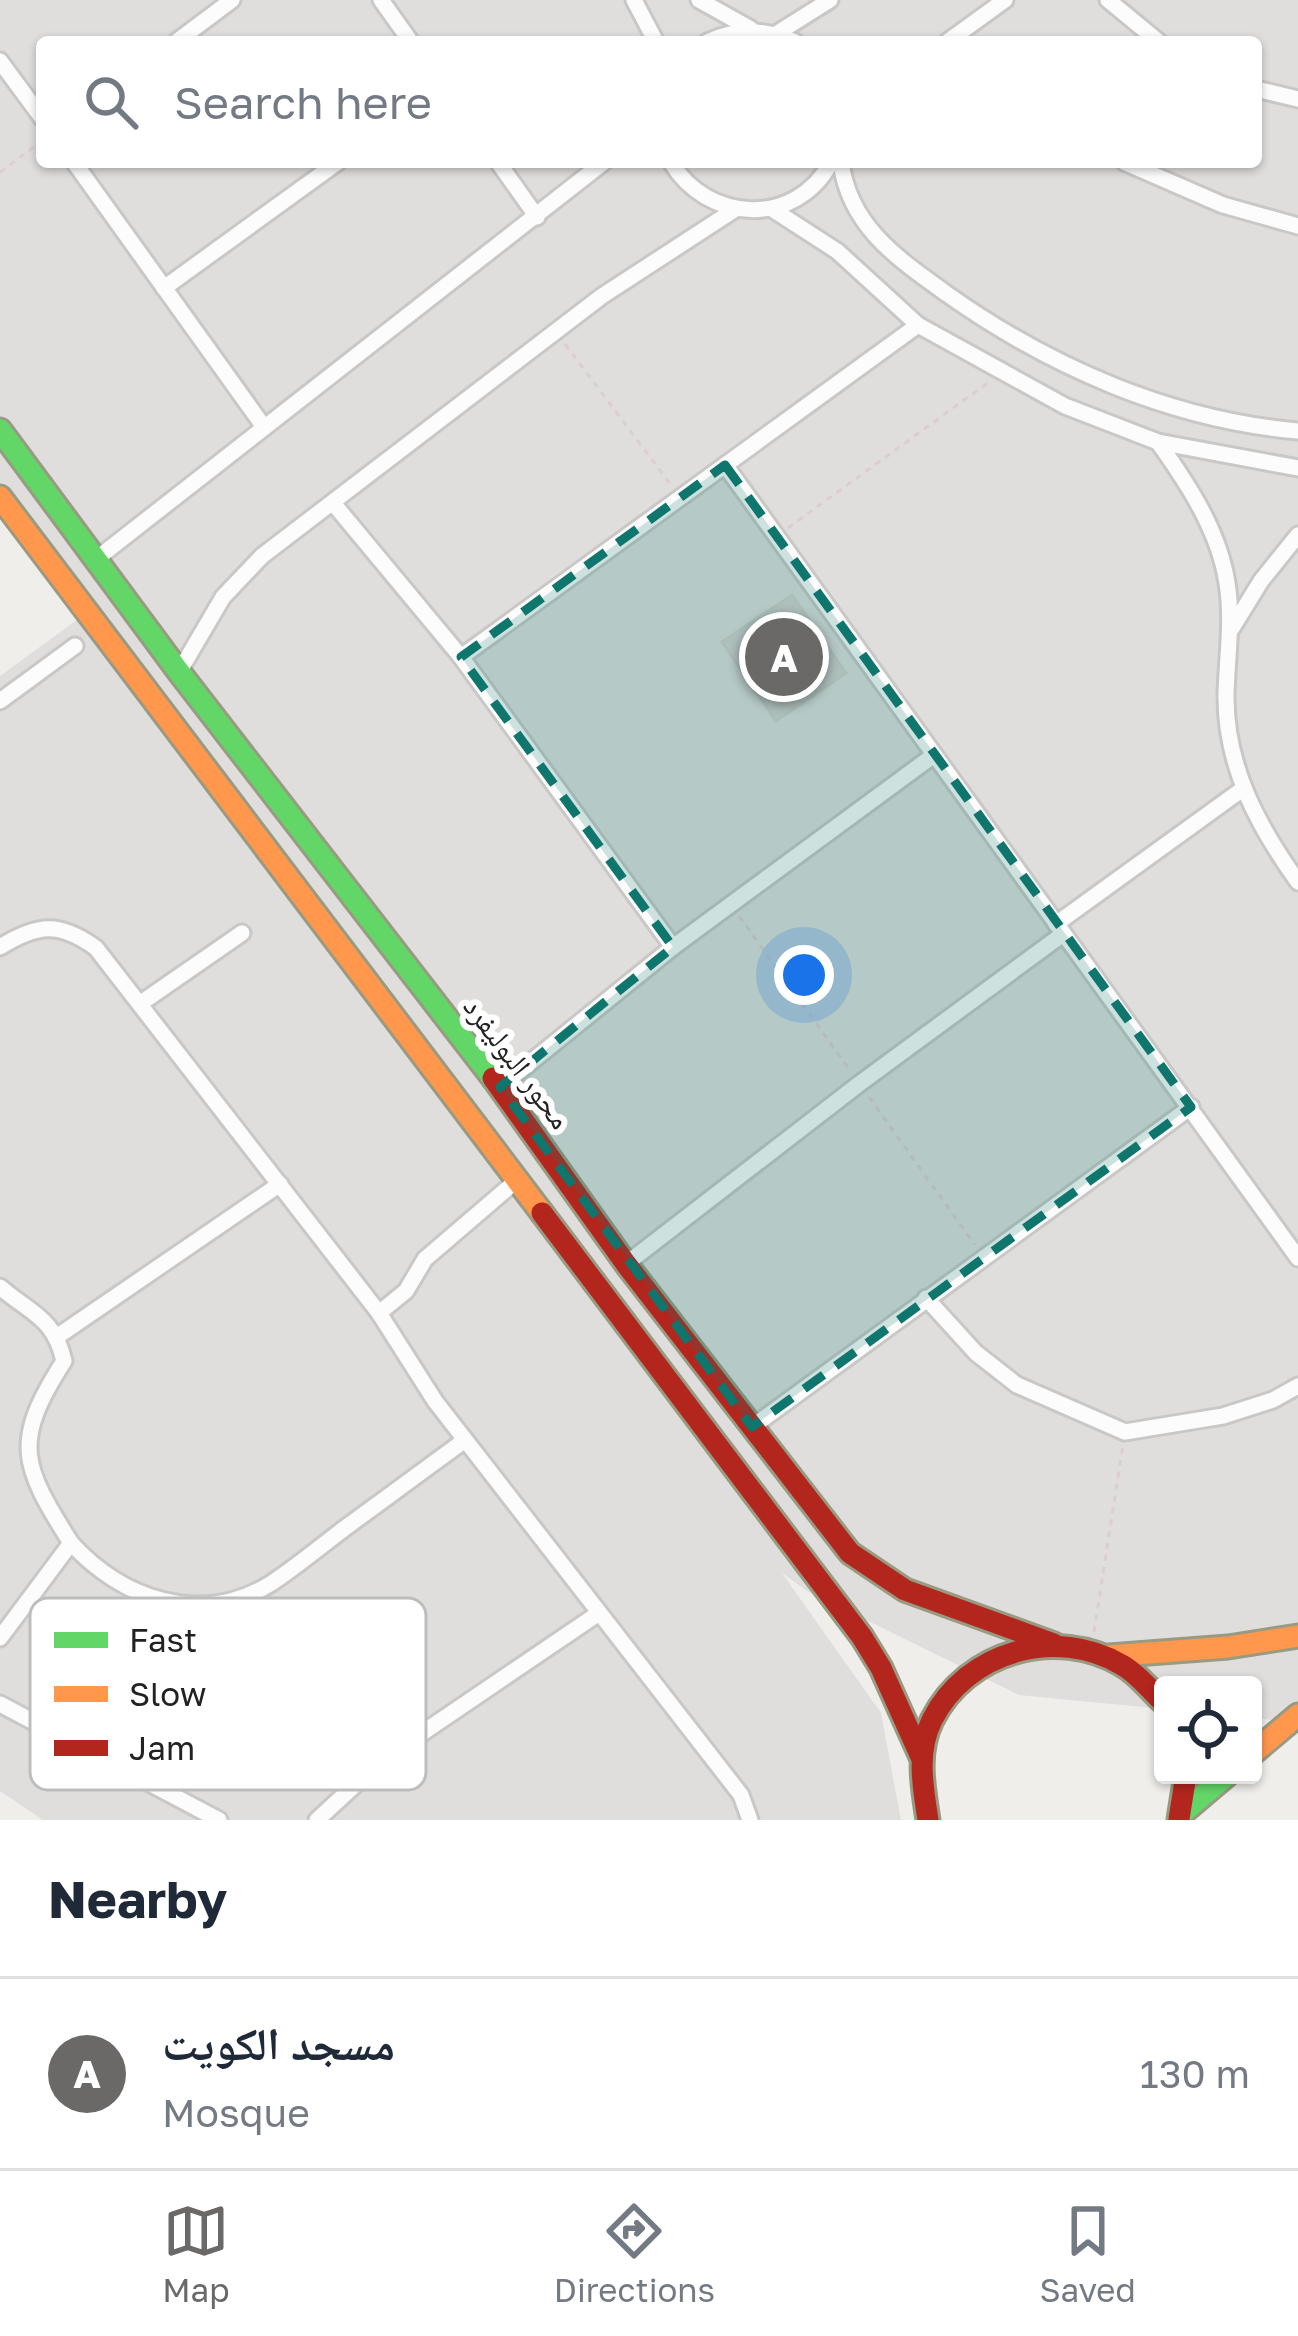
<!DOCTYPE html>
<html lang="en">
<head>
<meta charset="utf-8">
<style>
	:root { --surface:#fff; --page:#f2f2f3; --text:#1f2937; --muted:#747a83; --line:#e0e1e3; --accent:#6a6968 }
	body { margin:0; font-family:"Golos Text","Noto Naskh Arabic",sans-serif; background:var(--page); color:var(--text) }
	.controls { position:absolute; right:36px; bottom:36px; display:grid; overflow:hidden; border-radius:12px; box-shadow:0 3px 9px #0004 }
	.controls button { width:108px; height:108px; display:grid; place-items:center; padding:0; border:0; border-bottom:3px solid var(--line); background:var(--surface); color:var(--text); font:60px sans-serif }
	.you { position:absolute; left:804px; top:975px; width:42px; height:42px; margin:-30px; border:9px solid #fff; border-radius:50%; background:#1a73e8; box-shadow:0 0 0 18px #1a73e833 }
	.badge { display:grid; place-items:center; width:78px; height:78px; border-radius:50%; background:var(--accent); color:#fff; font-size:39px; font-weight:700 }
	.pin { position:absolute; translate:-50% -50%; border:6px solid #fff; box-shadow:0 3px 12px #0006 }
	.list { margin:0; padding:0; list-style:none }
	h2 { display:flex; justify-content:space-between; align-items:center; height:156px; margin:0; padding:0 48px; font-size:51px }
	h2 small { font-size:39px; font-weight:400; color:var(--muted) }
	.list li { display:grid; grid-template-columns:78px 1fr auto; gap:36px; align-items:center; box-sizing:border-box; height:192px; padding:0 48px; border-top:3px solid var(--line) }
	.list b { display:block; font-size:45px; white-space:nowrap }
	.list p { margin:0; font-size:39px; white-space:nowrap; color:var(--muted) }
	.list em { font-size:39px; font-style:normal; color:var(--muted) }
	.icon { flex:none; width:66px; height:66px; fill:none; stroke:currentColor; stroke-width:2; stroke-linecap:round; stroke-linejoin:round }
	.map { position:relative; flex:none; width:1298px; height:1820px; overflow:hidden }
	.search { position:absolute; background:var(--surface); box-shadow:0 3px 9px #0004; left:36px; right:36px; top:36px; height:132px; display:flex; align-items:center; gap:30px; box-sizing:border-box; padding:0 42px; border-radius:12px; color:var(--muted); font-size:45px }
	.sheet { height:348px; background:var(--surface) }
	nav { display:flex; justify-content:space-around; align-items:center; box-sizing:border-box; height:168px; border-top:3px solid var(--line); background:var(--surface); font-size:33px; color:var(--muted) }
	nav a { display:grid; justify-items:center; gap:6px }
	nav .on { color:var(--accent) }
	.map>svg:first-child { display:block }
	.residential { fill:#dfdedc; fill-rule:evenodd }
	.building { fill:#d7d4d2; stroke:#d3d0cc; stroke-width:3 }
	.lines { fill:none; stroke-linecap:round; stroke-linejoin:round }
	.street-casing { stroke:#c9c8c7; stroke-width:21 }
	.fast-casing { stroke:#999a82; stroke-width:27 }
	.slow-casing { stroke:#999a82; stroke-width:27 }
	.jam-casing { stroke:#999a82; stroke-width:27 }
	.path { stroke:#dccecd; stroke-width:3; stroke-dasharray:6 6; stroke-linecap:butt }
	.street { stroke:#fdfcfc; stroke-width:15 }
	.fast { stroke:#63d668; stroke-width:21 }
	.slow { stroke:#ff974d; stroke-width:21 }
	.jam { stroke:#b3261e; stroke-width:21 }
	.marked { fill:#0f766e; fill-opacity:0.2; stroke:#0f766e; stroke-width:9; stroke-dasharray:24 15; stroke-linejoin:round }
	.labels { text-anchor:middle; stroke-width:12; stroke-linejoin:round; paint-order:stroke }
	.street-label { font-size:30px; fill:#222; stroke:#fff }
	.key { fill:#fff; stroke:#bdbdbd; stroke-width:3 }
	.key-label { font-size:33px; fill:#222 }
</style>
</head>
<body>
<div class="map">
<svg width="1298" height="1820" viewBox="0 0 1298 1820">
	<rect width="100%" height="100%" fill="#f0eeeb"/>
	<path class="residential" d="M0,0H1298V1722L1253,1718V1685H1163V1709L1019,1695L807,1591L782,1573L881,1713L901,1820H43L0,1791V676L78,619L0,513ZM42,42H1256V162H42Z"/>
	<path class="building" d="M792,595L846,673L776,721L722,642Z"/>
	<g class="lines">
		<g class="street-casing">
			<g id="street">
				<path d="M381,0L411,42"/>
				<path d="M634,0L656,42"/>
				<path d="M699,0L751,29"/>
				<path d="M1108,0L1159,42"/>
				<path d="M776,34L830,0"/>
				<path d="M176,42L232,0"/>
				<path d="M707,42C738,28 765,29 795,42"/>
				<path d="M947,42L1005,0"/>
				<path d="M0,61L42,118"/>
				<path d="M1256,89L1298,99"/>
				<path d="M74,162L264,427"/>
				<path d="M498,162L537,217"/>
				<path d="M671,162C707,223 796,228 831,162"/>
				<path d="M841,162C849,226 898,259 947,294C1050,367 1171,420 1298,431"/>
				<path d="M1124,162L1223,205L1298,226"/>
				<path d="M772,209L837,251L918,325L1065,406L1158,442L1298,468"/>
				<path d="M164,288L338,162"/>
				<path d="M1158,442C1188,484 1219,531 1227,583C1233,620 1227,657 1226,694C1225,766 1258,826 1298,882"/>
				<path d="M725,465L1298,1258"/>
				<path d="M333,503L461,657L673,947"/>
				<path d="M95,560L604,162"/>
				<path d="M1232,628L1261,581L1298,535"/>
				<path d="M461,657L918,325"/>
				<path d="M179,672L223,597L262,556L602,296L734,210"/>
				<path d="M0,701L75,646"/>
				<path d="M1056,924L1244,788"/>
				<path d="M0,947C37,924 59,921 96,948L379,1313L435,1401L741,1795L750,1820"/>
				<path d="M141,1003L242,933"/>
				<path d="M500,1087L673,947L934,755"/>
				<path d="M626,1264L859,1084L1063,934"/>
				<path d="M0,1287C31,1314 54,1317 64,1361C12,1442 21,1464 71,1543"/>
				<path d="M926,1298L976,1353L1017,1385L1125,1432L1223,1416L1273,1400L1298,1386"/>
				<path d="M379,1313L406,1291L425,1259L516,1181"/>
				<path d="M58,1336L280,1184"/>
				<path d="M752,1427L1191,1107"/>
				<path d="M0,1638L71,1543C122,1599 201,1627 270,1584C296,1567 321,1546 345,1528C385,1499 425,1469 465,1440"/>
				<path d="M0,1704L219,1820"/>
				<path d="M317,1820L381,1761L599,1613"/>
			</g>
		</g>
		<g class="fast-casing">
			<g id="fast">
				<path d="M0,430L179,672L493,1078"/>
				<path d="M1181,1814L1227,1775"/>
			</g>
		</g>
		<g class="slow-casing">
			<g id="slow">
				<path d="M0,497L542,1213"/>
				<path d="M1109,1656L1228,1647L1298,1636"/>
				<path d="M1253,1753L1298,1715"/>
			</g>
		</g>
		<g class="jam-casing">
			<g id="jam">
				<path d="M493,1078L626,1264L850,1553L905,1590L1054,1644"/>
				<path d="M542,1213L862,1637L881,1668L921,1757"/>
				<path d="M1179,1819L1186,1775"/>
				<path d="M928,1820C923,1787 916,1752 932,1720C967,1651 1056,1626 1122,1665C1137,1673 1150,1690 1163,1702"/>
			</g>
		</g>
		<g class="path">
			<path d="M0,172L42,141"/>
			<path d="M565,344L671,485"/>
			<path d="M788,528L989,382"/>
			<path d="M739,916L849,1069"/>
			<path d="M869,1097L975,1245"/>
			<path d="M1094,1632L1123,1445"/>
		</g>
		<use href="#street" class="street"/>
		<use href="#fast" class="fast"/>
		<use href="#slow" class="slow"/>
		<use href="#jam" class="jam"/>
	</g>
	<path class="marked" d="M725,465L1191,1107L752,1427L500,1087L673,947L461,657Z"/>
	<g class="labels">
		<g class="street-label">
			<text transform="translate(517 1063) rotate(53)" y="10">محور البوليفرد</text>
		</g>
	</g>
	<rect x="30" y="1598" width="396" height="192" rx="18" class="key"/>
	<rect x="54" y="1632" width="54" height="16" fill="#63d668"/>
	<rect x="54" y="1686" width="54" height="16" fill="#ff974d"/>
	<rect x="54" y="1740" width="54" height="16" fill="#b3261e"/>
	<g class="key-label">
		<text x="129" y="1652">Fast</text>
		<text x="129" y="1706">Slow</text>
		<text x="129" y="1760">Jam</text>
	</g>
</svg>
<div class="controls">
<button><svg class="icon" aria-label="locate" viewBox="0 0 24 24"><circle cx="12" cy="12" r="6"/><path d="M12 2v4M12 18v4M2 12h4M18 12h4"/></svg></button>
</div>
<div class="you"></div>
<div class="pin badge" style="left:784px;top:657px">A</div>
<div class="search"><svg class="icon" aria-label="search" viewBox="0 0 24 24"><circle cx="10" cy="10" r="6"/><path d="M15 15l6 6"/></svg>Search here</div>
</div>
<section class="sheet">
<h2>Nearby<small></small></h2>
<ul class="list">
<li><span class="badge">A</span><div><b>مسجد الكويت</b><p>Mosque</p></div><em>130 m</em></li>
</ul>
</section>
<nav>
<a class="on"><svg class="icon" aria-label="map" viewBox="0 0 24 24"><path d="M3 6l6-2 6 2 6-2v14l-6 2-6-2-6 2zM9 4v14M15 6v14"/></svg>Map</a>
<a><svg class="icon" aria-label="directions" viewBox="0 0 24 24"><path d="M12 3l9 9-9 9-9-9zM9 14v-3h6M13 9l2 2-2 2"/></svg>Directions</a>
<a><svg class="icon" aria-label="saved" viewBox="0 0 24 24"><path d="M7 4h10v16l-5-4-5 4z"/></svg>Saved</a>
</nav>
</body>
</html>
